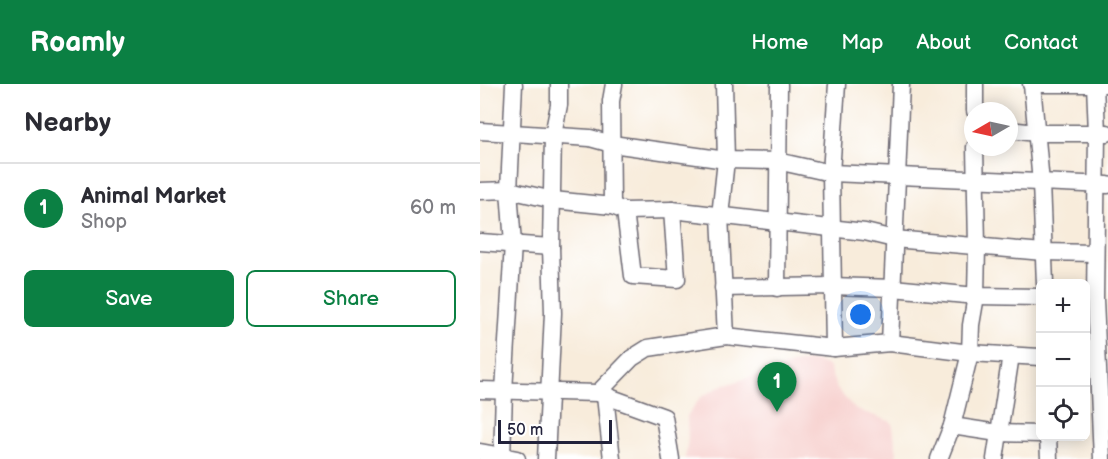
<!DOCTYPE html>
<html lang="en">
<head>
<meta charset="utf-8">
<style>
	:root { --surface:#fff; --page:#f2f2f3; --text:#2b2b33; --muted:#7c7c81; --line:#e1e1e2; --accent:#0b8043 }
	body { margin:0; font-family:"Balsamiq Sans",sans-serif; background:var(--page); color:var(--text) }
	.controls { position:absolute; right:18px; bottom:18px; display:grid; overflow:hidden; border-radius:9px; box-shadow:0 3px 15px #0003 }
	.controls button { width:54px; height:54px; display:grid; place-items:center; padding:0; border:0; border-bottom:2px solid var(--line); background:var(--surface); color:var(--text); font:30px sans-serif }
	.compass { position:absolute; left:484px; top:18px; width:54px; height:54px; border-radius:50%; background:var(--surface); box-shadow:0 3px 15px #0003; rotate:261deg }
	.scale { position:absolute; left:18px; bottom:15px; width:114px; box-sizing:border-box; padding-left:6px; border:3px solid #22223b; border-top:0; font-size:16px; line-height:21px; white-space:nowrap; color:#22223b; -webkit-text-stroke:4px #fff; paint-order:stroke }
	.you { position:absolute; left:381px; top:231px; width:21px; height:21px; margin:-15px; border:4px solid #fff; border-radius:50%; background:#1a73e8; box-shadow:0 0 0 9px #1a73e833 }
	.badge { display:grid; place-items:center; width:39px; height:39px; border-radius:50%; background:var(--accent); color:#fff; font-size:20px; font-weight:700 }
	.pin { position:absolute; translate:-50% -50px; filter:drop-shadow(0 2px 3px #0008) }
	.pin::after { content:''; position:absolute; top:32px; width:21px; height:18px; background:inherit; clip-path:polygon(0 0,100% 0,50% 100%) }
	.list { margin:0; padding:0; list-style:none }
	h2 { display:flex; justify-content:space-between; align-items:center; height:78px; margin:0; padding:0 24px; font-size:26px }
	h2 small { font-size:20px; font-weight:400; color:var(--muted) }
	.list li { display:grid; grid-template-columns:39px 1fr auto; gap:18px; align-items:center; box-sizing:border-box; height:90px; padding:0 24px; border-top:2px solid var(--line) }
	.list b { display:block; font-size:22px; white-space:nowrap }
	.list p { margin:0; font-size:20px; white-space:nowrap; color:var(--muted) }
	.list em { font-size:20px; font-style:normal; color:var(--muted) }
	.actions { display:flex; gap:12px; padding:18px 24px }
	.actions a { flex:1; padding:14px 0; border:2px solid var(--accent); border-radius:9px; text-align:center; font-size:21px; color:var(--accent) }
	.actions .main { background:var(--accent); color:#fff }
	.icon { flex:none; width:33px; height:33px; fill:none; stroke:currentColor; stroke-width:2; stroke-linecap:round; stroke-linejoin:round }
	.map { position:relative; flex:none; width:628px; height:375px; overflow:hidden }
	header { display:flex; align-items:center; gap:36px; box-sizing:border-box; height:84px; padding:0 30px; background:var(--accent); color:#fff }
	header strong { font-size:28px }
	nav { display:flex; gap:33px; margin-inline-start:auto; font-size:21px }
	main { display:flex }
	aside { flex:1; background:var(--surface) }
	.map>svg:first-child { display:block }
	.built { fill:#f7d0ce }
	.lines { fill:none; stroke-linecap:round; stroke-linejoin:round }
	.minor-casing { stroke:#6d6973; stroke-width:19 }
	.minor { stroke:#fff; stroke-width:16 }
</style>
</head>
<body>
<header>
<strong>Roamly</strong>
<nav><a>Home</a><a>Map</a><a>About</a><a>Contact</a></nav>
</header>
<main>
<aside>
<h2>Nearby<small></small></h2>
<ul class="list">
<li><span class="badge">1</span><div><b>Animal Market</b><p>Shop</p></div><em>60 m</em></li>
</ul>
<div class="actions"><a class="main">Save</a><a>Share</a></div>
</aside>
<div class="map">
<svg width="628" height="375" viewBox="0 0 628 375">
	<rect width="100%" height="100%" fill="#fff"/>
	<filter id="ink" filterUnits="userSpaceOnUse"><feTurbulence type="fractalNoise" baseFrequency=".0167" numOctaves="2"/><feDisplacementMap in="SourceGraphic" scale="12" xChannelSelector="R" yChannelSelector="G"/><feConvolveMatrix kernelMatrix="1 2 1 2 8 2 1 2 1" color-interpolation-filters="sRGB"/></filter>
	<filter id="wash" filterUnits="userSpaceOnUse"><feTurbulence type="fractalNoise" baseFrequency=".008" numOctaves="4" result="noise"/><feDisplacementMap in="SourceGraphic" scale="24" xChannelSelector="R" yChannelSelector="G"/><feGaussianBlur stdDeviation="1.35" result="paint"/><feColorMatrix in="noise" values="0 0 0 0 0 0 0 0 0 0 0 0 0 0 0 0 0 1.4 0 .05"/><feComposite in="paint" operator="in"/></filter>
	<g filter="url(#wash)">
		<rect width="100%" height="100%" fill="#f8ecdb"/>
		<path class="built" d="M336,277L348,282L357,305L375,325L412,338L417,369L416,375H205L208,355L207,332L220,314L239,303L318,278Z"/>
	</g>
	<g filter="url(#ink)">
		<g class="lines">
			<g class="minor-casing">
				<g id="minor">
					<path d="M244,0L246,76L240,132L246,252"/>
					<path d="M551,0H624"/>
					<path d="M552,0L561,99L565,200"/>
					<path d="M615,0L617,49L615,216L622,375"/>
					<path d="M495,27V0"/>
					<path d="M529,46L556,49H627"/>
					<path d="M0,47L110,54L132,60L246,76L297,77L351,89L628,101"/>
					<path d="M0,107L29,106L73,116L132,122L145,127L192,126L385,148L414,155L563,168L615,169"/>
					<path d="M132,122L131,17L134,0"/>
					<path d="M145,127L153,192L197,195L192,126"/>
					<path d="M0,158L71,163"/>
					<path d="M243,204L351,202L413,204L496,212L560,213"/>
					<path d="M297,204L299,0"/>
					<path d="M410,259L421,0"/>
					<path d="M354,264L351,89L357,0"/>
					<path d="M0,306L118,309L184,333L191,375"/>
					<path d="M118,309L152,274L168,264L246,252L354,264L410,259L490,269L560,273"/>
					<path d="M125,312L132,375"/>
					<path d="M472,342L518,349L560,350"/>
					<path d="M568,352L569,375"/>
					<path d="M0,368L37,375"/>
					<path d="M22,375L24,307L33,160L29,106L34,0"/>
					<path d="M66,375L73,229L71,163L73,51L79,21V0"/>
					<path d="M459,375L472,342L490,269L491,241L496,212L497,162L495,63"/>
					<path d="M515,375L531,271"/>
				</g>
			</g>
			<use href="#minor" class="minor"/>
		</g>
	</g>
</svg>
<div class="controls">
<button>+</button>
<button>−</button>
<button><svg class="icon" aria-label="locate" viewBox="0 0 24 24"><circle cx="12" cy="12" r="6"/><path d="M12 2v4M12 18v4M2 12h4M18 12h4"/></svg></button>
</div>
<svg class="compass" viewBox="-18 -18 36 36"><path d="M0-13l5 13h-10z" fill="#e53935"/><path d="M0 13l5-13h-10z" fill="#7c7c81"/></svg>
<div class="scale">50 m</div>
<div class="you"></div>
<div class="pin badge" style="left:297px;top:328px">1</div>
</div>
</main>
</body>
</html>
